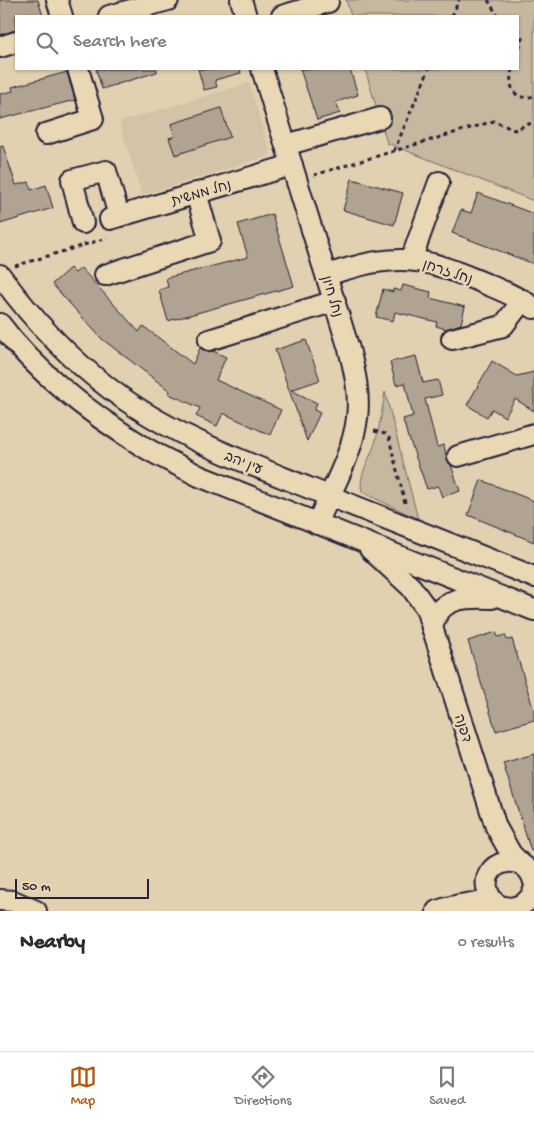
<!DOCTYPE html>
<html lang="en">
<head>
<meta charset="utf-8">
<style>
	:root { --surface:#fff; --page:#f7f7f7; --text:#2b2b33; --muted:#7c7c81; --line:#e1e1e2; --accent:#b45309 }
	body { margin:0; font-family:"Gochi Hand","Playpen Sans Hebrew",sans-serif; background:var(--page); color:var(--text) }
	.scale { position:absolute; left:15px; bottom:12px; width:134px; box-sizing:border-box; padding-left:5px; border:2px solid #22223b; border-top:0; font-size:14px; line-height:18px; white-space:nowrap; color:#22223b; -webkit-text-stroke:4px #ead8b5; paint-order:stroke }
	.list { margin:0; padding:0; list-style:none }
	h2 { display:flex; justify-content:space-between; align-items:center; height:65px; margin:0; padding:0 20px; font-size:21px }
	h2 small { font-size:16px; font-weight:400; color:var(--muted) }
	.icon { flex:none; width:28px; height:28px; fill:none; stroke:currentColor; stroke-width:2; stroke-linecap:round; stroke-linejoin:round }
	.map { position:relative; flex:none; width:534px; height:911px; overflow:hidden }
	.search { position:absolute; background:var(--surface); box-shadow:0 1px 4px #0004; left:15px; right:15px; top:15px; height:55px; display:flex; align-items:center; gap:12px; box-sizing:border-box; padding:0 18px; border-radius:0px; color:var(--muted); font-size:19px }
	.sheet { height:140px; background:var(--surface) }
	nav { display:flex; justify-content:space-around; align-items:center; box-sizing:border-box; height:70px; border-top:1px solid var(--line); background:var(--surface); font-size:14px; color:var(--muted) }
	nav a { display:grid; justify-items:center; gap:2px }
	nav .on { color:var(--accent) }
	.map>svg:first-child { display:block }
	.built { fill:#d3c3a7 }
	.green { fill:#c6b79f; stroke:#746c6d }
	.building { fill:#b0a391; stroke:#22223b }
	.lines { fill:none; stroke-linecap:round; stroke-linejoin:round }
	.minor-casing { stroke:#22223b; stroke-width:24 }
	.path { stroke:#22223b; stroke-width:3; stroke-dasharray:4 4; stroke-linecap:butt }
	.minor { stroke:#ead8b5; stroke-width:20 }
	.labels { text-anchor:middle; stroke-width:5; stroke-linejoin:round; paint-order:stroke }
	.street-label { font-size:14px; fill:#22223b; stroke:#ead8b5 }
</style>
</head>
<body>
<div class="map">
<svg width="534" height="911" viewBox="0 0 534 911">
	<rect width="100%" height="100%" fill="#e2d1b0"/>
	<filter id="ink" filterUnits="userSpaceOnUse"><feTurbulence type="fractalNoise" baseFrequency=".02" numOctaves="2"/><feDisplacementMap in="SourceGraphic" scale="10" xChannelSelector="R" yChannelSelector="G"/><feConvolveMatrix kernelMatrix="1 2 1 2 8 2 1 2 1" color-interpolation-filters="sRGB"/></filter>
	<g filter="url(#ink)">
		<path class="built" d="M249,83L271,155L142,195L119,122Z"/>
		<g class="green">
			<path d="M346,0H534V201L387,143L365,69H518V16H351Z"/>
			<path d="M385,392L418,519L362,492C358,475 370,459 375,443C380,427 382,409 385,392Z"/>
		</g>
		<g class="building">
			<path d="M0,0H38L43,16H16V30L0,35Z"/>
			<path d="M96,69H157V72L102,89Z"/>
			<path d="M198,69H240L241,73L215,80L217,87L204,90Z"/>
			<path d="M300,69H350L358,95L336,102L340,113L317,120Z"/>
			<path d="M67,72L75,100L0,119V94L13,91L12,87Z"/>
			<path d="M221,108L230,137L175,155L169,138L175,136L171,124Z"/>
			<path d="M3,146L16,185L29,182L31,190L46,185L53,208L0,224V147Z"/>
			<path d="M352,179L403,193L394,225L343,210Z"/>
			<path d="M478,193L534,214V264L452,233L461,210L471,213Z"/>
			<path d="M272,214L294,286L168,321L159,290L168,287L166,278L248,257L238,224Z"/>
			<path d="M70,268L75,273L81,268L139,332L143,326L193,364L200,348L206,351H213L226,357L216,380L281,410L270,435L223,413L217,426L196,416L200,408L169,394L170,391L102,339L52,284Z"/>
			<path d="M403,285L431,292L430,298L465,307L461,324L446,329L436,326L437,322L395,312L393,321L376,317L383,289L393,292V289L401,291Z"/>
			<path d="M306,340L320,380L291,390L317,403L314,410L320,413L307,441L275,350Z"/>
			<path d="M416,356L423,383L438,380L442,395L425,399L437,447L444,445L447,460L451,465L460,491L442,497L438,486L427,489L409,438H408L403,419L413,416L405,383L396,385L390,362Z"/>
			<path d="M492,361L517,376L534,372V411L515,399L505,417L492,409L487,417L467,405Z"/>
			<path d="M481,480L534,501V542L468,515Z"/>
			<path d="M496,632L498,637L505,635L507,640L512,639L534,711V720L496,731L468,641Z"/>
			<path d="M534,754V851H531L503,763Z"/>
		</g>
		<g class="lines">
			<g class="minor-casing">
				<g id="minor">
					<path d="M57,0L62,16"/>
					<path d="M241,0L246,16"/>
					<path d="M109,16L168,0"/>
					<path d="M282,16L328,2L327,0"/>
					<path d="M0,47L16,42"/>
					<path d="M262,69L349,349C355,372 360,395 357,418C353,453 331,491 317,524"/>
					<path d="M46,134L93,119L78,69"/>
					<path d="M286,145L380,118"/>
					<path d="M110,219L292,165"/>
					<path d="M83,223L72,180L106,171L119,216"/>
					<path d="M411,260L439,182"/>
					<path d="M0,275C32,319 66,356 110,389C169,434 240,460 309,488C384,518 459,547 534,577"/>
					<path d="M105,275L210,241L196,193"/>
					<path d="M327,275C361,264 396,254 432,264C448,268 464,275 479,281C498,289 517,296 534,308"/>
					<path d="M0,324C37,373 92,415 144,447C162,458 181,466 199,476L534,610"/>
					<path d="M452,339L503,326L523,300"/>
					<path d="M209,340L335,301"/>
					<path d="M458,456L534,434"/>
					<path d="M370,549L411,587L426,608L496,827L511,854L520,863"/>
					<path d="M432,628C438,596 467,597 492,598"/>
					<path d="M534,882C526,848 478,861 488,892C490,898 494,903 500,906C515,911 529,904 534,890"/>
					<path d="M0,900L13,901L36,911"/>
					<path d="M437,911C457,904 477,900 498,905"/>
				</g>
			</g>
			<g class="path">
				<path d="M488,0L498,16"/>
				<path d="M452,16L459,0"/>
				<path d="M518,29L522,38L518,53"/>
				<path d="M512,69C508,86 513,102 534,96"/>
				<path d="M394,151L429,69"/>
				<path d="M314,175L494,121L514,130L534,122"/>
				<path d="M15,266L107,238"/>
				<path d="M374,431L385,434L389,438L406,507"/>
			</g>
			<use href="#minor" class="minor"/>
		</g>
	</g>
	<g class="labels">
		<g class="street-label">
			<text transform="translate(201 192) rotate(-16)" y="5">נחל ממשית</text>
			<text transform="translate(448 271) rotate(18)" y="5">נחל זרחן</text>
			<text transform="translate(333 296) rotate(73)" y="5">נחל חיון</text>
			<text transform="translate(244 462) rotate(22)" y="5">עין יהב</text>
			<text transform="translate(464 728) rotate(72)" y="5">דפנה</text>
		</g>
	</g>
</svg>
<div class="scale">50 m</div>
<div class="search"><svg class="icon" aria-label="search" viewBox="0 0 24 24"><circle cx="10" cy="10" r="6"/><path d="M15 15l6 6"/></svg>Search here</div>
</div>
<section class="sheet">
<h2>Nearby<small>0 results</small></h2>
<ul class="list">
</ul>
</section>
<nav>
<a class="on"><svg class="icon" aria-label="map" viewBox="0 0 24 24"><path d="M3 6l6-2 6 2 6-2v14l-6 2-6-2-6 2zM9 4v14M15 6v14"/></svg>Map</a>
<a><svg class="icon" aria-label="directions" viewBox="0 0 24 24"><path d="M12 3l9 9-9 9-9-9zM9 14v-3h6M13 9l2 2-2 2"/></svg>Directions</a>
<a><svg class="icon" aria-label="saved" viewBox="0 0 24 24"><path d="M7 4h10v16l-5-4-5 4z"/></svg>Saved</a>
</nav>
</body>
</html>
